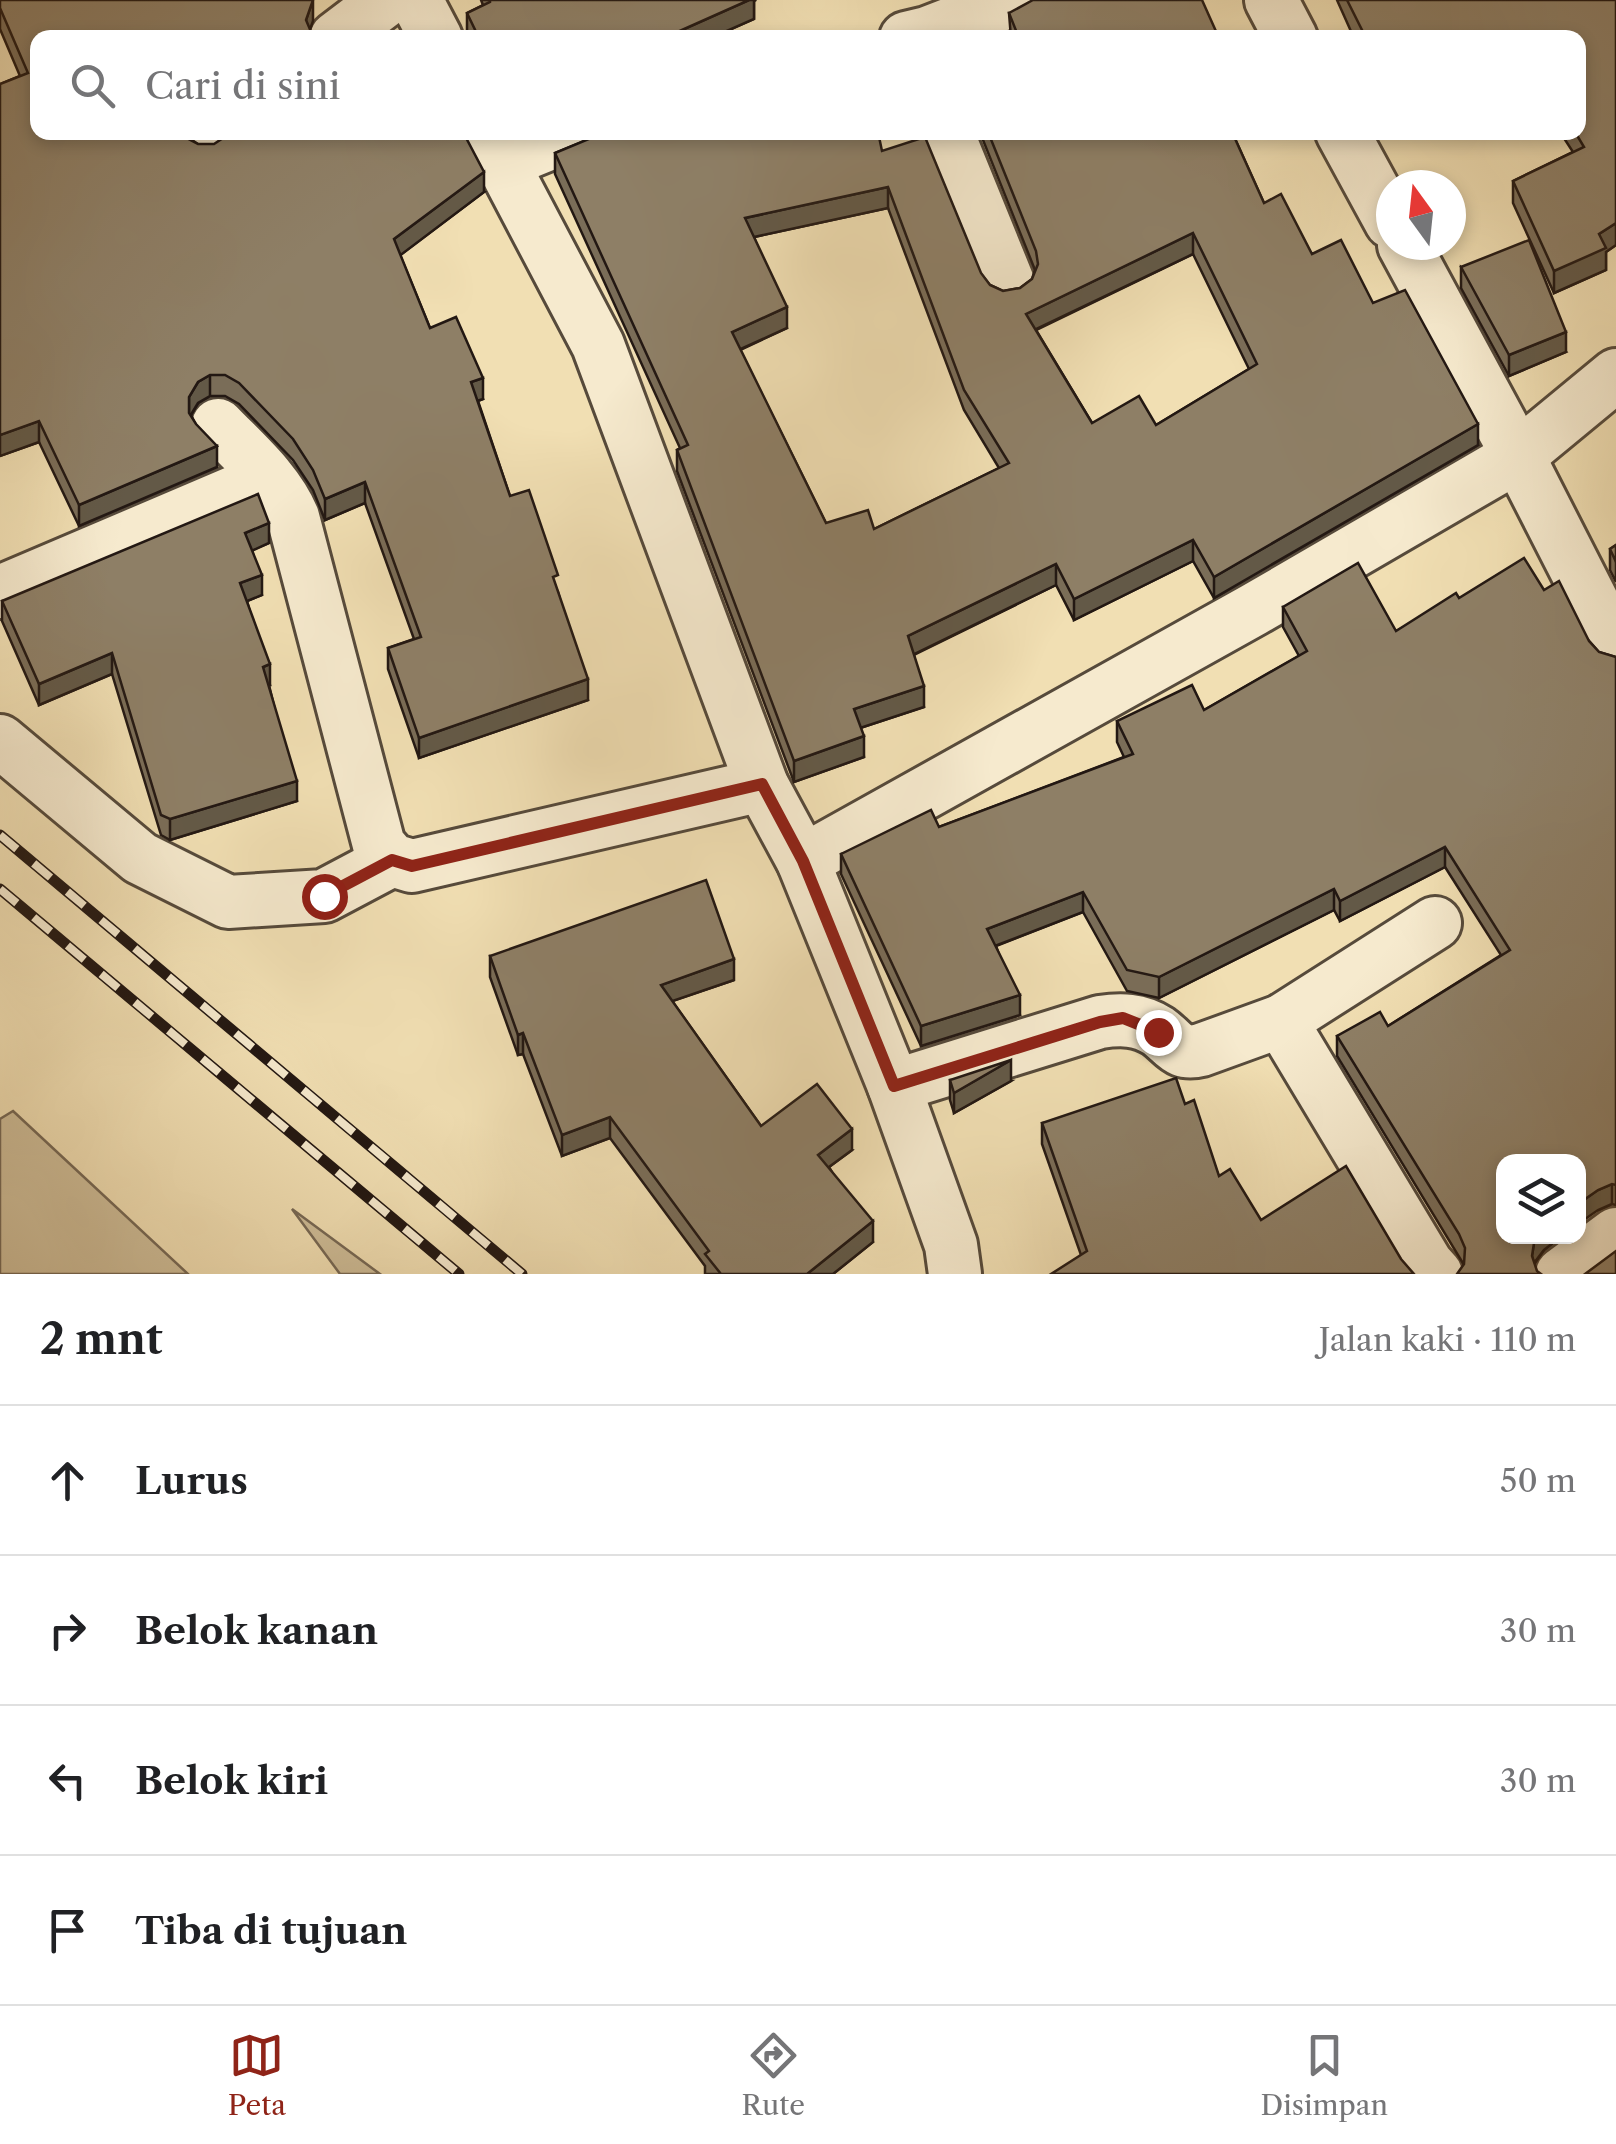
<!DOCTYPE html>
<html lang="id">
<head>
<meta charset="utf-8">
<style>
	:root { --surface:#fff; --page:#f6f6f6; --text:#202124; --muted:#757577; --line:#e0e0e0; --accent:#8f2418 }
	body { margin:0; font-family:"Libre Caslon Text",serif; background:var(--page); color:var(--text) }
	.controls { position:absolute; right:30px; bottom:30px; display:grid; overflow:hidden; border-radius:20px; box-shadow:0 5px 15px #0003 }
	.controls button { width:90px; height:90px; display:grid; place-items:center; padding:0; border:0; border-bottom:2px solid var(--line); background:var(--surface); color:var(--text); font:50px sans-serif }
	.compass { position:absolute; left:1376px; top:170px; width:90px; height:90px; border-radius:50%; background:var(--surface); box-shadow:0 5px 15px #0003; rotate:345deg }
	.stop { position:absolute; width:30px; height:30px; margin:-22px; border:8px solid #8f2418; border-radius:50%; background:#fff }
	.stop.end { background:#8f2418; border-color:#fff; box-shadow:0 2px 10px #0008 }
	.list { margin:0; padding:0; list-style:none }
	h2 { display:flex; justify-content:space-between; align-items:center; height:130px; margin:0; padding:0 40px; font-size:42px }
	h2 small { font-size:32px; font-weight:400; color:var(--muted) }
	.list li { display:grid; grid-template-columns:65px 1fr auto; gap:30px; align-items:center; box-sizing:border-box; height:150px; padding:0 40px; border-top:2px solid var(--line) }
	.list b { display:block; font-size:38px; white-space:nowrap }
	.list em { font-size:32px; font-style:normal; color:var(--muted) }
	.icon { flex:none; width:55px; height:55px; fill:none; stroke:currentColor; stroke-width:2; stroke-linecap:round; stroke-linejoin:round }
	.map { position:relative; flex:none; width:1616px; height:1274px; overflow:hidden }
	.search { position:absolute; background:var(--surface); box-shadow:0 5px 15px #0003; left:30px; right:30px; top:30px; height:110px; display:flex; align-items:center; gap:25px; box-sizing:border-box; padding:0 35px; border-radius:20px; color:var(--muted); font-size:38px }
	.sheet { height:730px; background:var(--surface) }
	nav { display:flex; justify-content:space-around; align-items:center; box-sizing:border-box; height:140px; border-top:2px solid var(--line); background:var(--surface); font-size:28px; color:var(--muted) }
	nav a { display:grid; justify-items:center; gap:5px }
	nav .on { color:var(--accent) }
	.map>svg:first-child { display:block }
	.green { fill:#cebd98; stroke:#786a56; stroke-width:2.5 }
	.lines { fill:none; stroke-linecap:round; stroke-linejoin:round }
	.minor-casing { stroke:#564a3b; stroke-width:58 }
	.minor { stroke:#f6eace; stroke-width:52 }
	.rail-casing { stroke:#231813; stroke-width:11 }
	.rail { stroke:#f6eace; stroke-width:8; stroke-dasharray:22; stroke-linecap:butt }
	.wall { fill:#7a6d58; stroke:#231813; stroke-width:2.5; fill-rule:evenodd }
	.shaded-wall { fill:#635947; stroke:#231813; stroke-width:2.5 }
	.building { fill:#8e7f66; stroke:#231813; stroke-width:2.5; fill-rule:evenodd }
	.route { stroke:#8f2418; stroke-width:12 }
</style>
</head>
<body>
<div class="map">
<svg width="1616" height="1274" viewBox="0 0 1616 1274">
	<rect width="100%" height="100%" fill="#f1dfb3"/>
	<filter id="stains"><feTurbulence type="fractalNoise" baseFrequency=".002" numOctaves="4"/><feColorMatrix values="0 0 0 0 .2 0 0 0 0 .09 0 0 0 0 .02 0 0 0 .5 -.17"/></filter>
	<radialGradient id="worn" r=".72"><stop offset=".6" stop-color="#630" stop-opacity="0"/><stop offset="1" stop-color="#630" stop-opacity=".3"/></radialGradient>
	<g class="green">
		<path d="M13,1111L188,1274H0V1119Z"/>
		<path d="M292,1209L380,1274H340Z"/>
	</g>
	<g class="lines">
		<g class="minor-casing">
			<g id="minor">
				<path d="M416,0L436,38"/>
				<path d="M1271,0L1291,38"/>
				<path d="M336,38L386,0"/>
				<path d="M906,38L927,33L1013,0"/>
				<path d="M486,132L598,345L762,785L803,861L894,1086L951,1245L955,1274"/>
				<path d="M947,132L1008,282"/>
				<path d="M1342,132L1391,222"/>
				<path d="M205,136L209,132"/>
				<path d="M502,163L578,132"/>
				<path d="M1404,245L1518,456L1616,648"/>
				<path d="M218,425C245,453 278,481 293,517L379,845L392,860L412,866L762,785"/>
				<path d="M0,592L268,478"/>
				<path d="M0,741L140,858L228,902L324,896L392,860"/>
				<path d="M803,861L1253,610L1518,456L1616,375"/>
				<path d="M1281,1021L1427,1264L1436,1274"/>
				<path d="M894,1086L1100,1022C1121,1019 1139,1019 1158,1031C1175,1043 1177,1056 1201,1050L1281,1021L1435,923"/>
				<path d="M1562,1274L1616,1234"/>
			</g>
		</g>
		<use href="#minor" class="minor"/>
		<g class="rail-casing">
			<g id="rail">
				<path d="M0,835L522,1274"/>
				<path d="M0,889L459,1274"/>
			</g>
		</g>
		<use href="#rail" class="rail"/>
	</g>
	<g class="wall">
		<path d="M0,0L313,21L38,38L198,144L484,192L400,255L430,328L483,399L478,401L510,496L558,592L588,700L419,758L388,669V648L414,639L365,503L325,520L313,490L293,460L239,404L225,396H210L198,403L191,415L217,467L79,526L39,442L0,456V84L20,76L0,29Z"/>
		<path d="M481,0H756L754,1V19L711,38H468L467,34V13L483,5Z"/>
		<path d="M1337,0H1616V245L1606,252V270L1554,293L1513,203V181L1573,152L1560,132H1578V38H1354Z"/>
		<path d="M1009,13L1219,38H1011Z"/>
		<path d="M983,132H1232L1264,203L1312,254L1373,303L1478,445L1214,598L1193,561L1074,620L1056,585L914,655L924,707L860,728L864,757L794,782L677,471V450L680,448L555,174V153L589,139L882,151L990,285L1003,291L1020,288L1032,279L1035,270L983,140ZM888,208L964,410L999,468L874,529L826,523L740,350L787,328L754,237ZM1193,254L1249,369L1156,425L1092,423L1036,330Z"/>
		<path d="M1461,267L1566,352L1509,376L1461,288Z"/>
		<path d="M269,543L252,550L262,595L247,601L270,685H269L297,801L170,840L161,835L112,674L39,705L2,621V601Z"/>
		<path d="M1616,545V582L1610,570V549Z"/>
		<path d="M1544,590L1599,652L1616,657V1205L1612,1204L1598,1210L1504,1236H1562L1544,1250L1535,1263L1464,1265L1337,1056V1036L1388,1026L1501,955L1445,867L1340,921L1334,910L1159,998L1127,991L1083,912L996,946L1020,1015L921,1046L841,874V854L939,827L1124,757L1117,742V721L1204,710L1299,656L1283,627V607L1396,631L1459,598Z"/>
		<path d="M490,956L734,980L672,1001L761,1126L852,1150L829,1167L873,1242L833,1274H705V1266L610,1138L562,1156L523,1054L518,1055L490,977Z"/>
		<path d="M950,1080L1011,1081L954,1113L950,1100Z"/>
		<path d="M1185,1104L1219,1176L1261,1220L1401,1259L1081,1255L1042,1144V1123Z"/>
	</g>
	<g class="shaded-wall">
		<path d="M313,0V21L307,38L306,20Z"/>
		<path d="M749,0H756L754,1V19L711,38H664Z"/>
		<path d="M484,172V192L394,260V239Z"/>
		<path d="M888,187V208L745,239V218Z"/>
		<path d="M1616,223V245L1606,252V270L1554,293V271L1599,234Z"/>
		<path d="M1193,233V254L1026,334V314Z"/>
		<path d="M787,307V328L732,353V332Z"/>
		<path d="M1566,332V352L1509,376V355Z"/>
		<path d="M210,375V396L198,403L189,418V397L198,382Z"/>
		<path d="M483,378V399L471,403V382Z"/>
		<path d="M39,421V442L0,456V435Z"/>
		<path d="M1478,424V445L1214,598V577Z"/>
		<path d="M217,446V467L79,526V505Z"/>
		<path d="M365,482V503L325,520V499Z"/>
		<path d="M269,523V543L245,554V533Z"/>
		<path d="M1193,540V561L1074,620V599Z"/>
		<path d="M1056,564V585L908,657V636Z"/>
		<path d="M262,575V595L240,604V583Z"/>
		<path d="M112,653V674L39,705V684Z"/>
		<path d="M270,664V685L263,687V667Z"/>
		<path d="M588,679V700L419,758V738Z"/>
		<path d="M924,686V707L854,730V709Z"/>
		<path d="M864,736V757L794,782V761Z"/>
		<path d="M297,781V801L170,840V819Z"/>
		<path d="M1445,847V867L1340,921V901Z"/>
		<path d="M1334,889V910L1159,998V977Z"/>
		<path d="M1083,892V912L987,949V929Z"/>
		<path d="M734,959V980L661,1005V985Z"/>
		<path d="M1020,995V1015L921,1046V1026Z"/>
		<path d="M523,1033V1054L518,1055V1035Z"/>
		<path d="M1011,1060V1081L954,1113V1093Z"/>
		<path d="M610,1117V1138L562,1156V1135Z"/>
		<path d="M852,1129V1150L818,1175V1155Z"/>
		<path d="M1612,1184V1204L1598,1210L1578,1224V1204L1598,1190Z"/>
		<path d="M873,1221V1242L833,1274H807Z"/>
		<path d="M1539,1236H1562L1544,1250L1534,1263L1532,1256L1534,1243Z"/>
	</g>
	<g class="building">
		<path d="M0,0H313L306,20L312,34L315,38H38V132H181L183,136L198,144H214L226,136L229,132H463L484,172L394,239L430,328L456,317L483,378L471,382L510,496L529,490L558,575L553,577L588,679L419,738L388,648L421,637L365,482L325,499L313,470L293,439L239,383L225,375H210L198,382L189,397V413L196,424L217,446L79,505L39,421L0,435V84L28,73L0,8Z"/>
		<path d="M490,0H749L664,38H479L467,13L490,2Z"/>
		<path d="M1033,0H1202L1219,38H1019L1009,13Z"/>
		<path d="M1347,0H1616V223L1599,234L1606,248L1554,271L1513,181L1584,147L1575,132H1578V38H1356L1364,34Z"/>
		<path d="M598,132H878L882,151L925,137L981,273L990,285L1003,291L1020,288L1032,279L1038,264L1036,251L988,132H1232L1264,203L1281,194L1312,254L1341,240L1373,303L1405,290L1478,424L1214,577L1193,540L1074,599L1056,564L908,636L924,686L854,709L864,736L794,761L677,450L688,445L555,153L589,139ZM888,187L964,390L1009,463L874,529L868,510L826,523L732,332L787,307L745,218ZM1193,233L1257,364L1156,425L1139,396L1092,423L1026,314Z"/>
		<path d="M1529,240L1566,332L1509,355L1461,267Z"/>
		<path d="M258,494L269,523L245,533L262,575L240,583L270,664L263,667L297,781L170,819L161,815L112,653L39,684L2,601Z"/>
		<path d="M1616,545V562L1610,549Z"/>
		<path d="M1524,558L1544,590L1559,581L1589,641L1599,652L1616,657V1185L1612,1184L1598,1190L1578,1204V1162H1504V1236H1539L1534,1243L1532,1256L1537,1271L1541,1274H1457L1464,1264L1465,1248L1459,1234L1337,1036L1380,1012L1388,1026L1510,950L1445,847L1340,901L1334,889L1159,977L1127,970L1083,892L987,929L1020,995L921,1026L841,854L931,810L939,827L1133,754L1117,721L1192,685L1204,710L1307,651L1283,607L1358,563L1396,631L1456,593L1459,598Z"/>
		<path d="M706,880L734,959L661,985L761,1126L817,1084L852,1129L818,1155L873,1221L807,1274H721L705,1254L709,1251L610,1117L562,1135L523,1033L518,1035L490,956Z"/>
		<path d="M1011,1060L954,1093L950,1080Z"/>
		<path d="M1176,1078L1185,1104L1194,1100L1219,1176L1230,1169L1261,1220L1346,1166L1401,1259L1414,1274H1051L1087,1251L1042,1123Z"/>
		<path d="M1616,1251V1274H1585Z"/>
	</g>
	<g class="lines">
		<path class="route" d="M324,896L392,860L412,866L762,784L803,861L894,1086L1100,1022L1123,1018L1158,1032"/>
	</g>
	<rect width="100%" height="100%" filter="url(#stains)"/>
	<rect width="100%" height="100%" fill="url(#worn)"/>
</svg>
<div class="controls">
<button><svg class="icon" aria-label="layers" viewBox="0 0 24 24"><path d="M12 4l9 5-9 5-9-5zM3 14l9 5 9-5"/></svg></button>
</div>
<svg class="compass" viewBox="-18 -18 36 36"><path d="M0-13l5 13h-10z" fill="#e53935"/><path d="M0 13l5-13h-10z" fill="#757577"/></svg>
<div class="stop" style="left:324px;top:896px"></div>
<div class="stop end" style="left:1158px;top:1032px"></div>
<div class="search"><svg class="icon" aria-label="search" viewBox="0 0 24 24"><circle cx="10" cy="10" r="6"/><path d="M15 15l6 6"/></svg>Cari di sini</div>
</div>
<section class="sheet">
<h2>2 mnt<small>Jalan kaki · 110 m</small></h2>
<ul class="list">
<li><svg class="icon" aria-label="ahead" viewBox="0 0 24 24"><path d="M12 20V5M6 11l6-6 6 6"/></svg><div><b>Lurus</b></div><em>50 m</em></li>
<li><svg class="icon" aria-label="right" viewBox="0 0 24 24"><path d="M7 20v-9h11M14 6l5 5-5 5"/></svg><div><b>Belok kanan</b></div><em>30 m</em></li>
<li><svg class="icon" aria-label="left" viewBox="0 0 24 24"><path d="M17 20v-9H6M10 6l-5 5 5 5"/></svg><div><b>Belok kiri</b></div><em>30 m</em></li>
<li><svg class="icon" aria-label="arrive" viewBox="0 0 24 24"><path d="M6 21V4h12l-3 4 3 4H6"/></svg><div><b>Tiba di tujuan</b></div></li>
</ul>
</section>
<nav>
<a class="on"><svg class="icon" aria-label="map" viewBox="0 0 24 24"><path d="M3 6l6-2 6 2 6-2v14l-6 2-6-2-6 2zM9 4v14M15 6v14"/></svg>Peta</a>
<a><svg class="icon" aria-label="directions" viewBox="0 0 24 24"><path d="M12 3l9 9-9 9-9-9zM9 14v-3h6M13 9l2 2-2 2"/></svg>Rute</a>
<a><svg class="icon" aria-label="saved" viewBox="0 0 24 24"><path d="M7 4h10v16l-5-4-5 4z"/></svg>Disimpan</a>
</nav>
</body>
</html>
